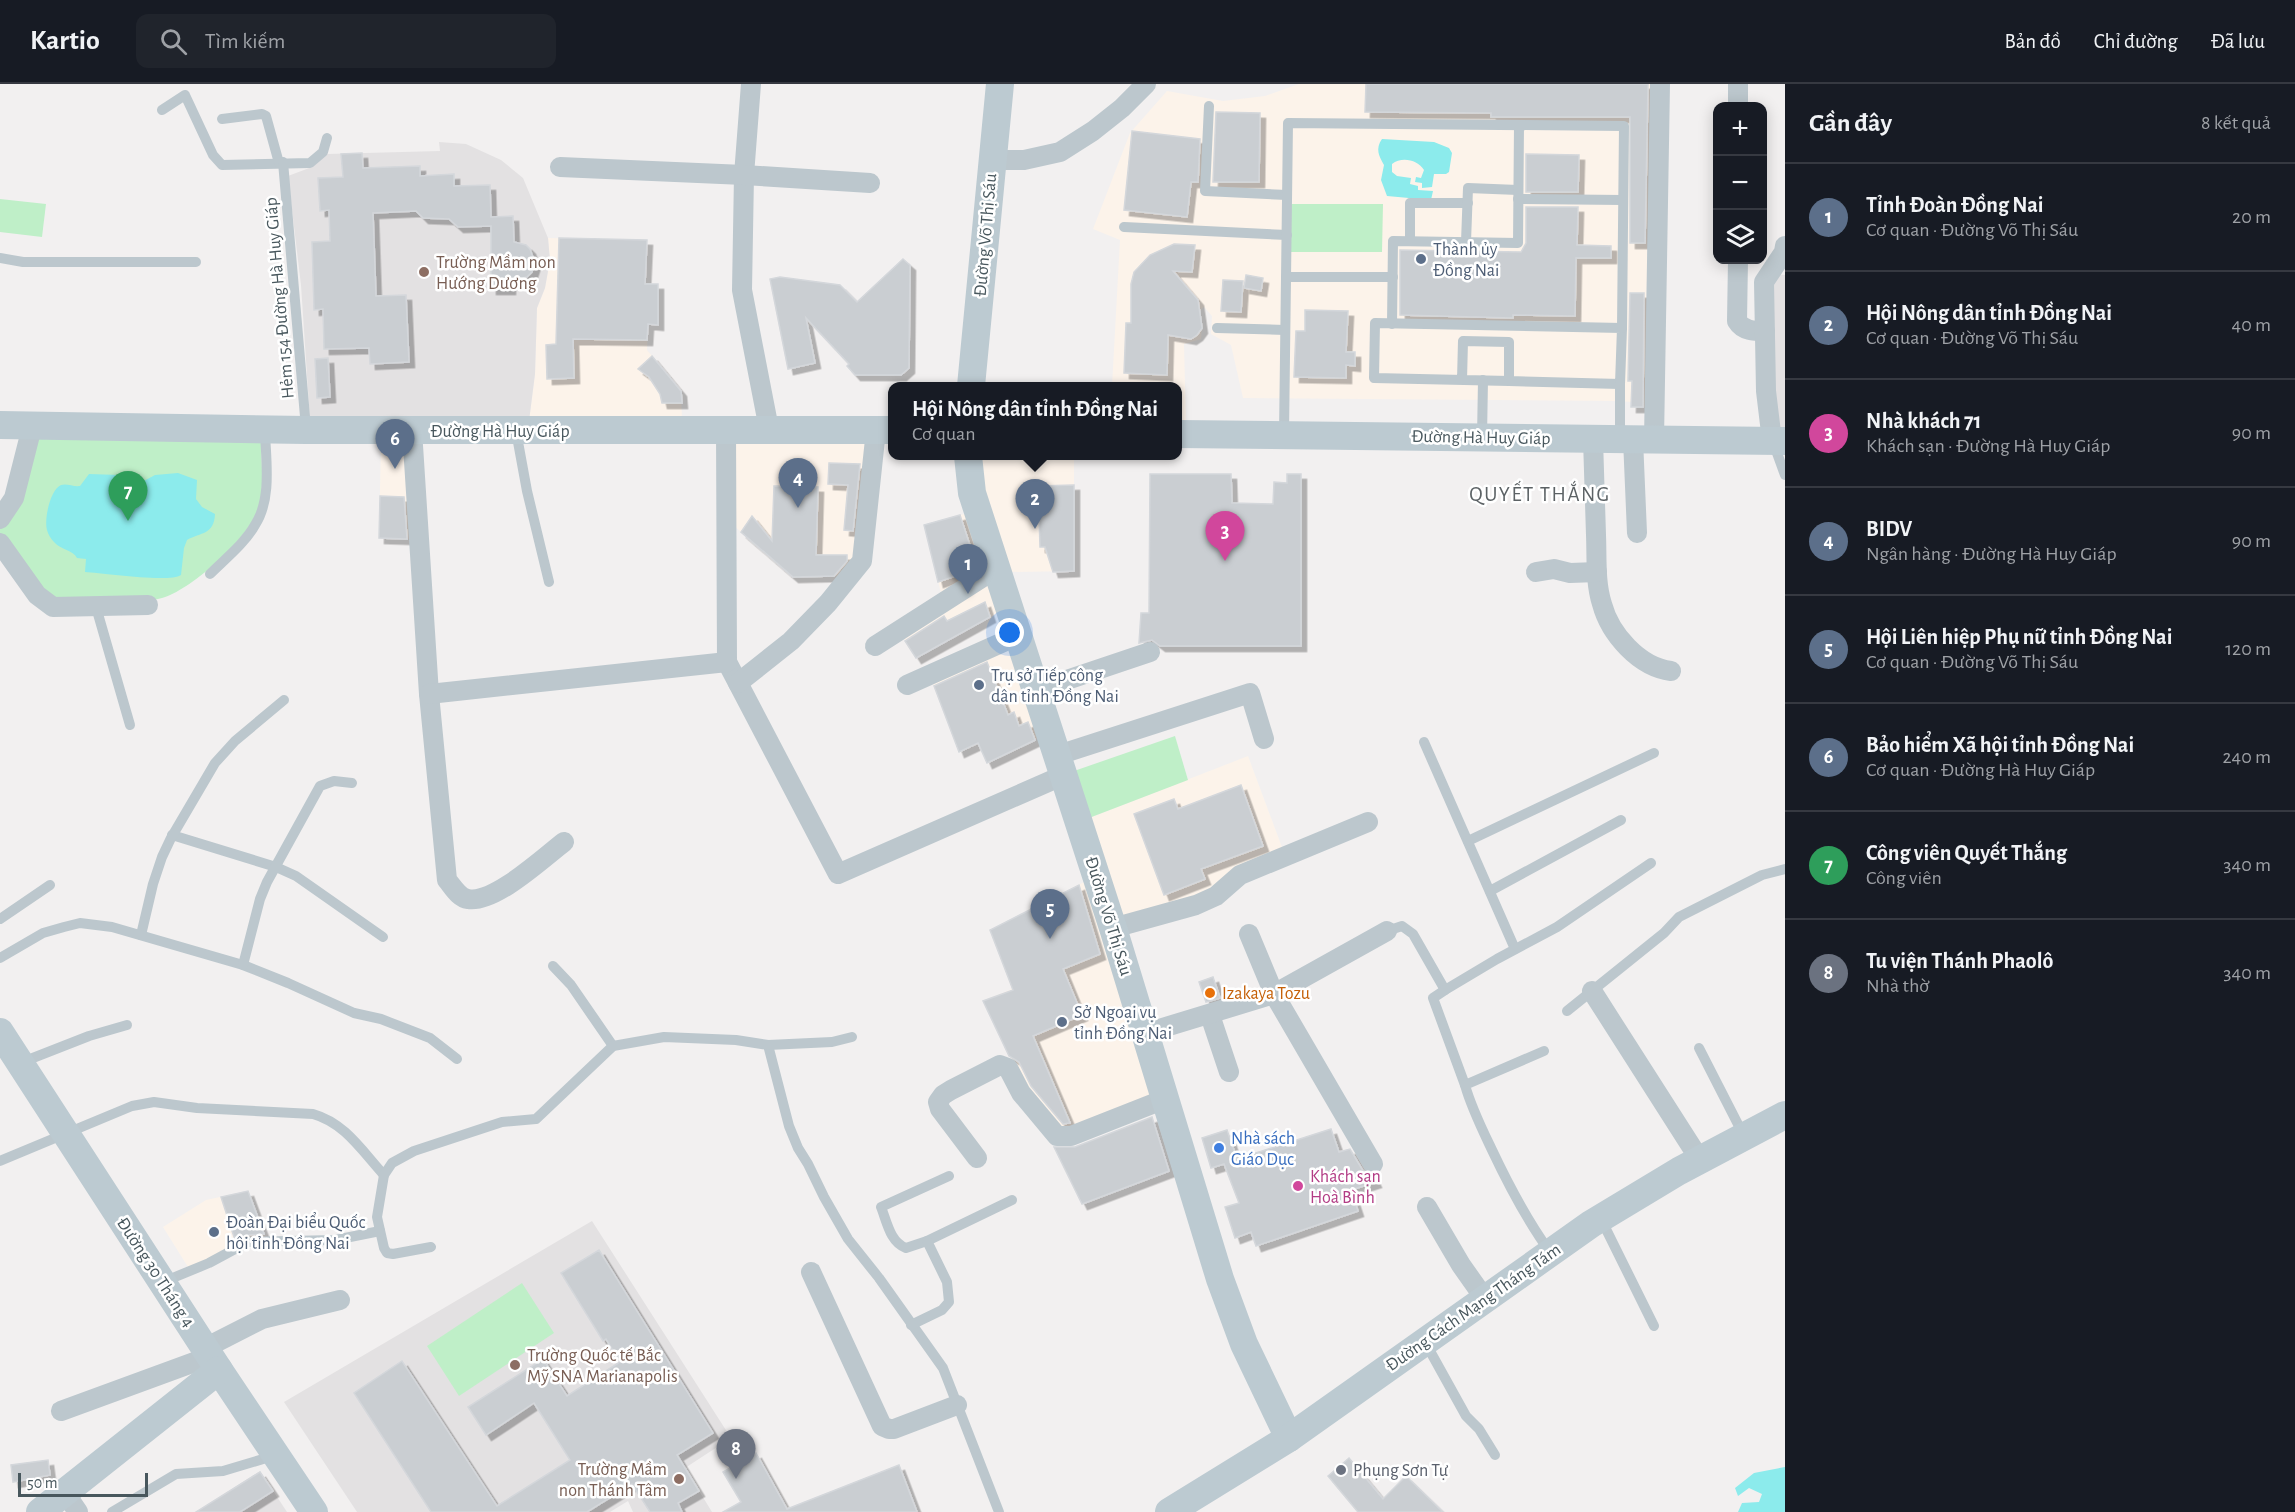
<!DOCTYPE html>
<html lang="vi">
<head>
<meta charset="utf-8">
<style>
	:root { --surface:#171b24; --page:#20242c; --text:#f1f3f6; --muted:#9ea1a6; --line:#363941; --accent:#0f766e }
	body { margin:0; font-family:"Alegreya Sans",sans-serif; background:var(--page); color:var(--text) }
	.controls { position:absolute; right:18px; top:18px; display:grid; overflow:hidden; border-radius:12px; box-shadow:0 3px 15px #0003 }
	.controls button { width:54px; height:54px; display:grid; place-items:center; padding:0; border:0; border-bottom:2px solid var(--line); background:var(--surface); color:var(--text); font:30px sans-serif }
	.scale { position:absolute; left:18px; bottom:15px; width:130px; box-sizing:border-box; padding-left:6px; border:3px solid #48575d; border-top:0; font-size:16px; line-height:21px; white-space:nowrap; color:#48575d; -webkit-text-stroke:4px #fff; paint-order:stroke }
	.you { position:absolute; left:1010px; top:549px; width:21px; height:21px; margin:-15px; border:4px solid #fff; border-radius:50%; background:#1a73e8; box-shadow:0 0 0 9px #1a73e833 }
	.badge { display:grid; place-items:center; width:39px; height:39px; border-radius:50%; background:var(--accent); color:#fff; font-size:20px; font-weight:700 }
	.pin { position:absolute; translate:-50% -50px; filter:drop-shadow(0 2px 3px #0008) }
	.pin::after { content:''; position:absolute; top:32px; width:21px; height:18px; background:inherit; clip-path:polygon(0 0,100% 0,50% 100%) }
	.popup { position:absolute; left:888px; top:298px; width:294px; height:78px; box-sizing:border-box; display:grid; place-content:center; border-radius:12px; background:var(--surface); filter:drop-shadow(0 2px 4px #0005); font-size:20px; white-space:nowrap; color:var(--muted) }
	.popup b { font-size:22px; color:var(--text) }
	.popup::after { content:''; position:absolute; left:50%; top:100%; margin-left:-12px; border:12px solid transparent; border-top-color:var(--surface) }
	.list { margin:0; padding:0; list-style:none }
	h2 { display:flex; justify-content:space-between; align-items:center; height:78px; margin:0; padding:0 24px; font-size:26px }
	h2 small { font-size:20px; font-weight:400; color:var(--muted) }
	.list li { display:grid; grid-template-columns:39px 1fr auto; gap:18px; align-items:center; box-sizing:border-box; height:108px; padding:0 24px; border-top:2px solid var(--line) }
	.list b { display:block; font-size:22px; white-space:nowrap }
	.list p { margin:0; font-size:20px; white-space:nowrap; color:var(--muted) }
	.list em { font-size:20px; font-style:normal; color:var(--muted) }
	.icon { flex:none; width:33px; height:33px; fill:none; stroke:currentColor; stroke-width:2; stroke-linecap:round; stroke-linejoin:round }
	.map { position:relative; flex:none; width:1785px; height:1428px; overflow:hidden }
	header { display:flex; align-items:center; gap:36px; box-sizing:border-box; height:84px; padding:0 30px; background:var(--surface); border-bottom:2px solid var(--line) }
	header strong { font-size:28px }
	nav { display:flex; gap:33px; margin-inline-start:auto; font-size:21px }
	.search { width:420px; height:54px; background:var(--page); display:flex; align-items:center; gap:15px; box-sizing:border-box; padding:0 21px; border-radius:12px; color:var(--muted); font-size:22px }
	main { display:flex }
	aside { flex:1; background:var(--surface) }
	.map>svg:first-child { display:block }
	.commercial { fill:#fcf3ea }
	.education { fill:#e3e1e2 }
	.green { fill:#bfefc8 }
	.water { fill:#8cebec }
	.building { fill:#caced2; stroke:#d4d7db; stroke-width:1.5; filter:url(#shadow) }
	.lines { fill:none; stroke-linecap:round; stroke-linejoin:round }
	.lane { stroke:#bcc7cd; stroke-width:10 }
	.street { stroke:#bcc7cd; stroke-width:20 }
	.secondary { stroke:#bccad1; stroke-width:28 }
	.service-dot { fill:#5c6f8a; stroke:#fff; stroke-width:2 }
	.education-dot { fill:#8d6e63; stroke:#fff; stroke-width:2 }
	.food-dot { fill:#e8710a; stroke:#fff; stroke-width:2 }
	.shop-dot { fill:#3f7fe0; stroke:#fff; stroke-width:2 }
	.hotel-dot { fill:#d1479c; stroke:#fff; stroke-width:2 }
	.worship-dot { fill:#6b7280; stroke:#fff; stroke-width:2 }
	.labels { text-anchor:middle; stroke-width:5; stroke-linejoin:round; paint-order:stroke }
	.street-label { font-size:18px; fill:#48575d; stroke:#fff }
	.service-label { font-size:18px; fill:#4e5e75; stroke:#fff; text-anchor:start }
	.education-label { font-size:18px; fill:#785e54; stroke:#fff; text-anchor:start }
	.food-label { font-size:18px; fill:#c56008; stroke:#fff; text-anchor:start }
	.shop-label { font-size:18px; fill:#366cbe; stroke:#fff; text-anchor:start }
	.hotel-label { font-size:18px; fill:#b23c85; stroke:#fff; text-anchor:start }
	.worship-label { font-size:18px; fill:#5b616d; stroke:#fff; text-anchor:start }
	.quarter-label { font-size:21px; letter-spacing:1.5px; fill:#5c6265; stroke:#fff }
</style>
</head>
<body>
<header>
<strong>Kartio</strong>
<div class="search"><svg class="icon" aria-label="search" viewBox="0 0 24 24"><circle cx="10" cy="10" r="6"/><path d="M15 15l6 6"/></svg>Tìm kiếm</div>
<nav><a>Bản đồ</a><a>Chỉ đường</a><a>Đã lưu</a></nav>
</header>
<main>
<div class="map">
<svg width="1785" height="1428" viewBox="0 0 1785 1428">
	<defs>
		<filter id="shadow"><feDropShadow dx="5.5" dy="5.5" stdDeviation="0" flood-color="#0004"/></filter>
	</defs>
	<rect width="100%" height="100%" fill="#f2f0f0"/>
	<g class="commercial">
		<path d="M1299,0H1650L1645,323H1631V318L1620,317L1243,314L1231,261L1211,250L1212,232L1204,223L1195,230L1202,239L1201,255L1184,260L1186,340L1178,339V302H1112L1120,156L1093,145L1130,49L1167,7L1223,17L1265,12Z"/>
		<path d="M548,154L647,156L645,200H658V241H648L647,266L681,307L682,336L529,337L535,290L537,224L545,204L550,176Z"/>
		<path d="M732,355L869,356L859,469L842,492L793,493L733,441Z"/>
		<path d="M407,356L413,455L379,454L381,358Z"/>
		<path d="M978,372H1074V487L1009,488L981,403Z"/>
		<path d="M968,429L1001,527L916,574L901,550L944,521L924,441Z"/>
		<path d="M1012,560L1042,652L987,679L978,660L959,668L932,597Z"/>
		<path d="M1248,672L1283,766L1210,808L1121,836L1089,734Z"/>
		<path d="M1088,796L1155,1013L1073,1044L1057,1046L1016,985L983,917L1012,905L990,846Z"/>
		<path d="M248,1107L265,1153L188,1183L163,1143L206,1116Z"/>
	</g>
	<g class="education">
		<path d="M439,58L466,60L501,76L523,94L548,154L550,176L545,204L537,224L535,290L529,337L310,336L301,201L288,92L312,83L327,70L440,67Z"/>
		<path d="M1777,190L1785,191V347H1777L1770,199Z"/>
		<path d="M592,1137L731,1354L685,1384L712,1428H633L628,1417L610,1428H357L284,1318Z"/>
		<path d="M260,1387L287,1428H196Z"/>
	</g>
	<g class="green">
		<path d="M0,115L46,120L42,153L0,148Z"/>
		<path d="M1290,120H1383L1382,168H1290Z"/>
		<path d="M34,353L261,357C261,379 265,404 258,425C249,454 191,506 162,514C127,524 87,518 52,518L0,451V440Z"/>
		<path d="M1175,652L1188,696L1089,734L1074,687Z"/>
		<path d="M522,1199L554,1249L459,1312L427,1262Z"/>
	</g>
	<g class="water">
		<path d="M1382,55L1434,58L1449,64L1452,69L1449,88L1446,90H1434L1432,103L1422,104V99L1415,98L1416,93L1421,94L1424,86C1418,76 1402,72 1392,80V88L1397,92L1411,94L1410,100L1418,102V106L1433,107L1431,116L1387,112L1381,96L1384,81C1379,72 1375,65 1382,55Z"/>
		<path d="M178,389L197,396L196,415L202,423L215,430C214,451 201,448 187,456L184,464L181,491C169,499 103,489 85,488L86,475L77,474C73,466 61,466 54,458C51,455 48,450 47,446C44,435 50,406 61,401C67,399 73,403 80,402L89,390L119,391L129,396L142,398L155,391Z"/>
		<path d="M1785,1383V1428H1738L1742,1419L1759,1418L1762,1410L1749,1404L1738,1412L1735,1404L1754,1389Z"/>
	</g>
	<g class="building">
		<path d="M1366,0H1648L1645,159H1630V33H1491V29L1365,28Z"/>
		<path d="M1216,28L1260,29L1259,98H1213Z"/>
		<path d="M1132,47L1200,55L1198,98H1191L1187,133L1124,126Z"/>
		<path d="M362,69L363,84L420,82V92L454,90V102L490,101L491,133L513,132L514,158L526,161L530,165L535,179L532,188L527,193L510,197V205H491V142L458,143L449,135L423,134L416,127L373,129L376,212L406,211L409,278L370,280L369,264L324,265L323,225L314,226L312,158L330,157L329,126L320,127L318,94L343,93L341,70Z"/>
		<path d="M1526,70L1579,71L1578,108H1526Z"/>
		<path d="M1526,123H1578L1577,161L1611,162V174H1576L1575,232L1513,231V234L1400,231V166L1521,168L1526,159Z"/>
		<path d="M559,154L647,156L645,200H658V241L648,240L647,256L573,255L574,294L547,295L546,261L556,260Z"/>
		<path d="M1174,160L1195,161L1192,188L1173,187L1198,216L1202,244L1197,251L1191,255L1168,251L1167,291L1124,289L1126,239H1131V200L1134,188L1150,171Z"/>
		<path d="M903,175L910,181L909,284L901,291H855L847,282L849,280L806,234L815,279L788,285L770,195L780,193L840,201L857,218Z"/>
		<path d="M1246,191L1263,194L1261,207L1244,204Z"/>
		<path d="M1223,196L1243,197L1241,228L1221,227Z"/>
		<path d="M1630,209H1644L1643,323H1631L1632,297H1628Z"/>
		<path d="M1305,226L1348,227L1346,268H1355V282L1346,281V294L1294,293L1296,247H1305Z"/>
		<path d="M652,272L681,307L682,319H662L660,310L649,293L638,285Z"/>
		<path d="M328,274L330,313L317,314L315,275Z"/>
		<path d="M829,379L860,380L853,447L844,446L848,401L828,400Z"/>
		<path d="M1150,390H1231L1232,419L1273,420L1274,398L1287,399V390H1301V562H1160L1152,556L1139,559L1141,529H1149Z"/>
		<path d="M1074,401V487L1053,488L1045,463H1040L1038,402Z"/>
		<path d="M774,402L818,403L816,471H847V477L834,492L793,493L741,448L752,432L772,457Z"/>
		<path d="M380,412L404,413L407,455L379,454Z"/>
		<path d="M960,431L977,483L970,487L938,498L924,441Z"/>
		<path d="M985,518L990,533L916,574L905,557L944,532L947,537Z"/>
		<path d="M987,578L1008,631L1014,628L1019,642L1028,638L1035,656L987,679L978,659L959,668L934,602Z"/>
		<path d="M1241,701L1263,762L1201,785L1205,795L1164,811L1134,730L1174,715L1178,725Z"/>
		<path d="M1079,801L1100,870L1063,885L1082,931L1033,952L1070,1039L1063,1040L1031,1002L1019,978L1009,972L983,917L1013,906L990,846Z"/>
		<path d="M1213,893L1220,914L1206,918L1199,898Z"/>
		<path d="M1152,1033L1169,1087L1082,1120L1054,1063H1075Z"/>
		<path d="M1331,1045L1339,1068L1350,1065L1363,1087L1373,1092L1376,1098L1351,1106L1358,1127L1256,1162L1251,1148L1235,1154L1225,1123L1239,1119L1224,1080L1211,1084L1202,1054L1227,1046L1237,1075Z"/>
		<path d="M248,1107L264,1150L247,1151L235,1156L221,1113Z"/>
		<path d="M599,1166L713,1349L677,1371L699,1407L678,1419L682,1428H650L632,1400L587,1428H431L354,1309L402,1277L497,1422L570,1376L534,1319L486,1351L468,1323L543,1275L567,1312L620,1278L606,1255L603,1257L561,1189Z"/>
		<path d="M756,1369L787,1425L899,1381L917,1428H723L741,1418L723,1388Z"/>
		<path d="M1349,1374L1383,1415L1406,1392L1443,1428H1358L1328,1392Z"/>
		<path d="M48,1376L50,1391L13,1398L11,1381Z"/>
		<path d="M260,1388L273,1407L240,1428H196Z"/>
	</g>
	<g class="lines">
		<g class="lane">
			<path d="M1209,22L1205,107L1287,111"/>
			<path d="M162,26L185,11L213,71L222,81L310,79L323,68L327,54"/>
			<path d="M222,35L262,30L266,32L279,79"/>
			<path d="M283,78L306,344"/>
			<path d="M1518,115L1623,116"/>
			<path d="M1124,143L1287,151"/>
			<path d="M1410,157V119H1468"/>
			<path d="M1466,158L1468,104L1518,106"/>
			<path d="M0,174L23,178H196"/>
			<path d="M1286,193H1393"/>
			<path d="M1392,240L1393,157L1518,159L1519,41"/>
			<path d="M1217,244L1285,246"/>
			<path d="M1462,296L1463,257L1509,258V297L1374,294L1375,239L1622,244L1620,300L1509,297"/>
			<path d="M1620,300V355"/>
			<path d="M516,347L527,407L549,498"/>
			<path d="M1284,350L1288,39L1624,42L1622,244"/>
			<path d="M1482,353L1483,296"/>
			<path d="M1773,358L1785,391"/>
			<path d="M210,490C225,475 245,459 255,441C272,415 266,377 265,348"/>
			<path d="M96,523L130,641"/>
			<path d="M1424,658L1515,865"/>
			<path d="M172,751L276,783L296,792L383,853"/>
			<path d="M1468,757L1654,669"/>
			<path d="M1490,807L1621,736"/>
			<path d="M0,835L50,801"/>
			<path d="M1387,847L1402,842L1413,850L1445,906L1497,875L1557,843L1651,779"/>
			<path d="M141,851L153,800L162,773L171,754L215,679L235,657L284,616"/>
			<path d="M0,874L43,849L64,843L80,839L112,843L243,881L288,899L354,929L381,935L430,954L457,975"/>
			<path d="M243,881L260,815L267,798L320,702L334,697L352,699"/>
			<path d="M553,882L571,901L613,962"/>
			<path d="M1445,906L1433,914L1465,1001"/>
			<path d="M1567,927L1664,849L1679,833L1762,791L1785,785"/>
			<path d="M768,961L789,1042L798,1064L808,1080L824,1113L848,1155L879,1194L943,1284L999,1428"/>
			<path d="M1699,964L1744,1052"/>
			<path d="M1544,967L1465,1001C1471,1023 1482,1045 1492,1066C1509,1102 1526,1135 1550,1168"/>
			<path d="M20,979L89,952L127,941"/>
			<path d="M0,1077L132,1022L154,1018L197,1024L313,1030C345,1039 362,1067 384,1091"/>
			<path d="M949,1092L881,1123C887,1138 890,1158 906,1164L927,1157L1012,1116"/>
			<path d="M1601,1135L1654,1242"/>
			<path d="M431,1163L393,1170L387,1169L384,1164L377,1133L384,1091L392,1079L414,1067L502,1038L536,1035L613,962L664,953L736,956L768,961L832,958L852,953"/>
			<path d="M163,1198L209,1179L248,1158L335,1156L380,1147"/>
			<path d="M911,1241L942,1226L949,1218L947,1198L927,1157"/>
			<path d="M1425,1258L1466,1332L1479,1345L1495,1371"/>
			<path d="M112,1428L176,1390L223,1387L273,1372"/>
		</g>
		<g class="street">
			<path d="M751,0L744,91L742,206L769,345"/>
			<path d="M1738,22V0"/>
			<path d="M992,76H1024L1060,68L1093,47L1122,24L1146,0"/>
			<path d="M560,83L744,91L870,99"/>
			<path d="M1738,176L1737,237C1743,247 1754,247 1765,247"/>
			<path d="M726,345L727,578L838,790L1064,691"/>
			<path d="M412,346L429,610L447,796C453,803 459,814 468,815C494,820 543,774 564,758"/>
			<path d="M1593,355C1594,387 1595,419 1596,451C1597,474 1595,498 1602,520C1610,550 1639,583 1671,587"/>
			<path d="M1633,355L1637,449"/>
			<path d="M1654,356L1660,0"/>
			<path d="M1772,357L1766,307L1764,198L1784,168L1785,162"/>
			<path d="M0,435L14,414L32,343"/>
			<path d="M0,459L37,511L53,523L148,521"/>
			<path d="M1536,488L1554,485L1570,489L1597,488"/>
			<path d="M875,562L997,484"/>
			<path d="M738,599L791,557L828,519L862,477L876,346"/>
			<path d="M907,601L1019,551"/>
			<path d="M1037,606L1150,568"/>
			<path d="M429,610L727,578"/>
			<path d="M1058,671L1250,609L1264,655"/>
			<path d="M1113,844L1196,821L1216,812L1240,791L1368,738"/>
			<path d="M1249,850L1274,910L1373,1080"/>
			<path d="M1592,907L1700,1076"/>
			<path d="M1210,931L1229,988"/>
			<path d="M1146,949L1274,910L1387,847"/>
			<path d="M977,1074L940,1025L938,1018L943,1011L951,1006L1000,981L1008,984L1021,1009L1057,1052H1071L1165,1015"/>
			<path d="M1427,1123L1461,1181L1485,1215"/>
			<path d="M811,1188L882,1342L889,1345H894L957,1321"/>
			<path d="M205,1264L262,1235L340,1216"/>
			<path d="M61,1327L211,1272"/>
			<path d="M65,1409L78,1428"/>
		</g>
		<g class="secondary">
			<path d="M971,302L1000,0"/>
			<path d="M0,341L306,346H892"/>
			<path d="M1178,350L1785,357"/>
			<path d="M968,372L972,409L1113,844L1220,1195L1244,1260L1289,1354"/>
			<path d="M0,948L219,1286L314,1428"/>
			<path d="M40,1428L219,1286"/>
			<path d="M1169,1428L1289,1354L1591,1140L1679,1087L1785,1031"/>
		</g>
	</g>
	<g class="service-dot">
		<circle cx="1421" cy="175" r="6"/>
		<circle cx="979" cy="601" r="6"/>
		<circle cx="1062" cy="938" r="6"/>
		<circle cx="214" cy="1148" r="6"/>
	</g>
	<g class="education-dot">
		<circle cx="424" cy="188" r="6"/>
		<circle cx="515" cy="1281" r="6"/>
		<circle cx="679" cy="1395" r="6"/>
	</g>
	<circle class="food-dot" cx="1210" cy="909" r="6"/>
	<circle class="shop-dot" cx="1219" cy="1064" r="6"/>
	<circle class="hotel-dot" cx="1298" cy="1102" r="6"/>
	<circle class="worship-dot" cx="1341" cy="1386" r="6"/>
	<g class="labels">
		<g class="street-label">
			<text transform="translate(985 151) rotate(-85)" y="6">Đường Võ Thị Sáu</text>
			<text transform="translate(279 214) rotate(-95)" y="6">Hẻm 154 Đường Hà Huy Giáp</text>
			<text x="500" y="353">Đường Hà Huy Giáp</text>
			<text transform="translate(1481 353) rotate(1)" y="6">Đường Hà Huy Giáp</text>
			<text transform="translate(1109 832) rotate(73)" y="6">Đường Võ Thị Sáu</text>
			<text transform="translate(156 1188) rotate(57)" y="6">Đường 30 Tháng 4</text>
			<text transform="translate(1473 1223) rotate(-35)" y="6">Đường Cách Mạng Tháng Tám</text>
		</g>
		<g class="service-label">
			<text x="1433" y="171">Thành ủy<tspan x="1433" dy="21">Đồng Nai</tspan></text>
			<text x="991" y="597">Trụ sở Tiếp công<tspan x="991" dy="21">dân tỉnh Đồng Nai</tspan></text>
			<text x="1074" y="934">Sở Ngoại vụ<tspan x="1074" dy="21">tỉnh Đồng Nai</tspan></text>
			<text x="226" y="1144">Đoàn Đại biểu Quốc<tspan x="226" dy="21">hội tỉnh Đồng Nai</tspan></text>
		</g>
		<g class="education-label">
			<text x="436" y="184">Trường Mầm non<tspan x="436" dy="21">Hướng Dương</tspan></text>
			<text x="527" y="1277">Trường Quốc tế Bắc<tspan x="527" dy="21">Mỹ SNA Marianapolis</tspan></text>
			<text x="667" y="1391" text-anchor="end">Trường Mầm<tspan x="667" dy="21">non Thánh Tâm</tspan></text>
		</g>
		<g class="food-label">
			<text x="1222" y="915">Izakaya Tozu</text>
		</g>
		<g class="shop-label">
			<text x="1231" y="1060">Nhà sách<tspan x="1231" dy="21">Giáo Dục</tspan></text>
		</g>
		<g class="hotel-label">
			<text x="1310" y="1098">Khách sạn<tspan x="1310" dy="21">Hoà Bình</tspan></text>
		</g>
		<g class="worship-label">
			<text x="1353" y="1392">Phụng Sơn Tự</text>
		</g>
		<g class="quarter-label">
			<text x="1540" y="417">QUYẾT THẮNG</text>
		</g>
	</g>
</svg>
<div class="controls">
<button>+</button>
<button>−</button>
<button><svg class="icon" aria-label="layers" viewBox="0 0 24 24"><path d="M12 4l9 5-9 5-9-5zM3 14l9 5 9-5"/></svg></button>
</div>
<div class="scale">50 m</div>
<div class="you"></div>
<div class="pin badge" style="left:968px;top:510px;background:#5c6f8a">1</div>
<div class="pin badge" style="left:1035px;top:445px;background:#5c6f8a">2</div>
<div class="popup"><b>Hội Nông dân tỉnh Đồng Nai</b>Cơ quan</div>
<div class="pin badge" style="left:1225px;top:477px;background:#d1479c">3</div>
<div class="pin badge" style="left:798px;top:424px;background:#5c6f8a">4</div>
<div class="pin badge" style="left:1050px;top:855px;background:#5c6f8a">5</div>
<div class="pin badge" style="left:395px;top:385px;background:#5c6f8a">6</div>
<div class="pin badge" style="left:128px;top:437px;background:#2e9e5b">7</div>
<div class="pin badge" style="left:736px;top:1395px;background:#6b7280">8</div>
</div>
<aside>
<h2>Gần đây<small>8 kết quả</small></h2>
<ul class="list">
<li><span class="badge" style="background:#5c6f8a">1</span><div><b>Tỉnh Đoàn Đồng Nai</b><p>Cơ quan · Đường Võ Thị Sáu</p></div><em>20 m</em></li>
<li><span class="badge" style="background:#5c6f8a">2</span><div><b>Hội Nông dân tỉnh Đồng Nai</b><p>Cơ quan · Đường Võ Thị Sáu</p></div><em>40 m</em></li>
<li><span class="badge" style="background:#d1479c">3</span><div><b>Nhà khách 71</b><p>Khách sạn · Đường Hà Huy Giáp</p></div><em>90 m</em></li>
<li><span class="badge" style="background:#5c6f8a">4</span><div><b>BIDV</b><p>Ngân hàng · Đường Hà Huy Giáp</p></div><em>90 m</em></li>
<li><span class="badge" style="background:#5c6f8a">5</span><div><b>Hội Liên hiệp Phụ nữ tỉnh Đồng Nai</b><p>Cơ quan · Đường Võ Thị Sáu</p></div><em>120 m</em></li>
<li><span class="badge" style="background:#5c6f8a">6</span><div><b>Bảo hiểm Xã hội tỉnh Đồng Nai</b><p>Cơ quan · Đường Hà Huy Giáp</p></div><em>240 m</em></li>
<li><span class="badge" style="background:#2e9e5b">7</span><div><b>Công viên Quyết Thắng</b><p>Công viên</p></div><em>340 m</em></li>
<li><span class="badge" style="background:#6b7280">8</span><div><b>Tu viện Thánh Phaolô</b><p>Nhà thờ</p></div><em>340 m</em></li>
</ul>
</aside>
</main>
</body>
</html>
